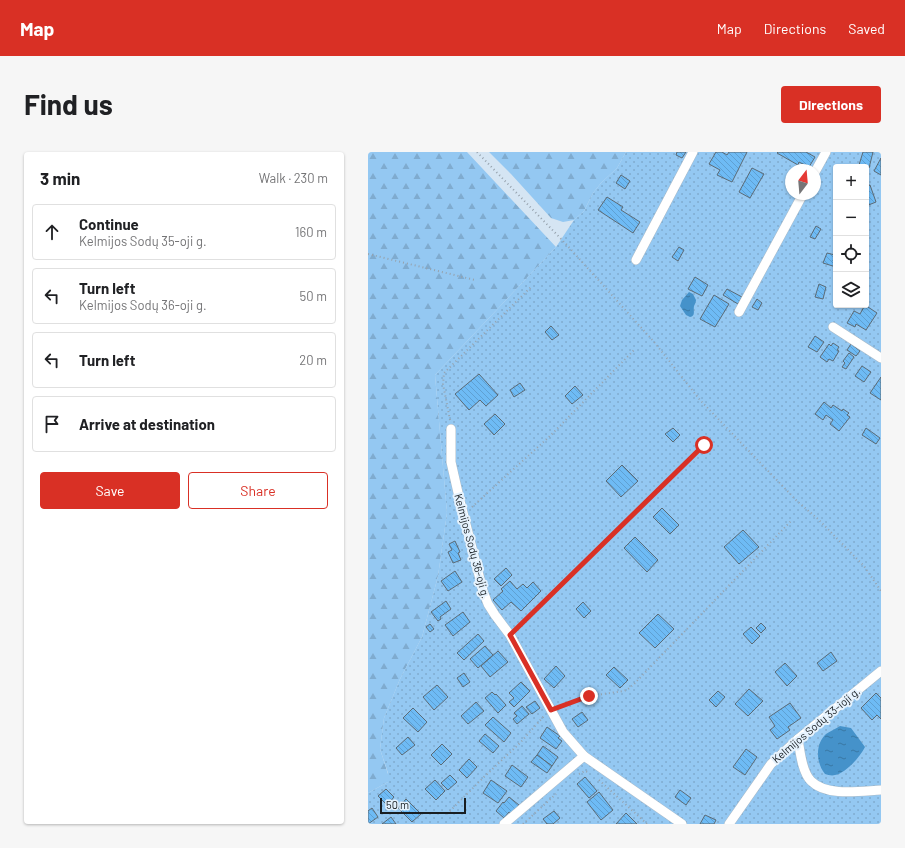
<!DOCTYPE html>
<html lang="en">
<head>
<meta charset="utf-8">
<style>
	:root { --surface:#fff; --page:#f6f6f6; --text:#202124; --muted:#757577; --line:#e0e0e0; --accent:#d93025 }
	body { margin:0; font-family:Barlow,sans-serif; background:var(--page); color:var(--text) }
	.controls { position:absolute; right:12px; top:12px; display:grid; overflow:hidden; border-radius:4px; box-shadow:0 1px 3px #0004 }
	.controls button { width:36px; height:36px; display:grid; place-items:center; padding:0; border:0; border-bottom:1px solid var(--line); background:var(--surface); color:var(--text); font:20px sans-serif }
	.compass { position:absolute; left:417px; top:12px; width:36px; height:36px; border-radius:50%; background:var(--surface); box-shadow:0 1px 3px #0004; rotate:16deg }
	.scale { position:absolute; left:12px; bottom:10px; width:86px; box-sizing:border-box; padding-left:4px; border:2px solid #181e22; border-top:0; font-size:11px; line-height:14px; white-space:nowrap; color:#181e22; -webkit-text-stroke:3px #e5f2fd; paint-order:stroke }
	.stop { position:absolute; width:12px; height:12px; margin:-9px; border:3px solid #d93025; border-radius:50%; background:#fff }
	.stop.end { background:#d93025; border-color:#fff; box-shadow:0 1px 4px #0008 }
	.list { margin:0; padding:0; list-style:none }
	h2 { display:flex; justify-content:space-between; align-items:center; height:52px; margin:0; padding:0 16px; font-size:17px }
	h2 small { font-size:13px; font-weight:400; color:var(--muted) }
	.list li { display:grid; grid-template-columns:26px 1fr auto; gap:12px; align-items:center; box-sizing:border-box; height:56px; margin:0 8px 8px; padding:0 8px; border:1px solid var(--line); border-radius:4px }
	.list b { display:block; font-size:15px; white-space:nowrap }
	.list p { margin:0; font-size:13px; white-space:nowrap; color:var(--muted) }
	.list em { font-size:13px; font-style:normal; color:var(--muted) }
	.actions { display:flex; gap:8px; padding:12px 16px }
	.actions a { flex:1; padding:9px 0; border:1px solid var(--accent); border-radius:4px; text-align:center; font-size:14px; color:var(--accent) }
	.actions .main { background:var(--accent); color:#fff }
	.icon { flex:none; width:22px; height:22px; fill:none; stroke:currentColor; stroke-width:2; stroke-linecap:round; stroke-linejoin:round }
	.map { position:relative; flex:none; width:513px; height:672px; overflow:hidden; border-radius:4px }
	header { display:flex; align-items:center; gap:24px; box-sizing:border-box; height:56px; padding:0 20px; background:var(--accent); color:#fff }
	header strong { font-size:19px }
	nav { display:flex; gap:22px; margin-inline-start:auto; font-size:14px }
	.intro { display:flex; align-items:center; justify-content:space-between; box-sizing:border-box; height:96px; padding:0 24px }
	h1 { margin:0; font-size:28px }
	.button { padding:10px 18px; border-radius:4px; background:var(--accent); color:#fff; font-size:14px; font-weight:700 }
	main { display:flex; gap:24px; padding:0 24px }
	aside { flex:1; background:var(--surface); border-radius:4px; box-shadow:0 1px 3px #0004 }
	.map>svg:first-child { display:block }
	.forest { fill:url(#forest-firs) }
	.garden { fill:url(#garden-dots); fill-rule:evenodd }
	.water { fill:url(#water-ripples) }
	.building { fill:url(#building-back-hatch); stroke:#5b6a75 }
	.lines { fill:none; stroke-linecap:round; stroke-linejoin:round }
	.minor-casing { stroke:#acbcc9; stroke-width:10 }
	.path { stroke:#96a2ad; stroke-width:2; stroke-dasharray:1 3; stroke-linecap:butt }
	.minor { stroke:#fff; stroke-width:9 }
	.route { stroke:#d93025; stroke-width:5 }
	.labels { text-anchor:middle; stroke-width:4; stroke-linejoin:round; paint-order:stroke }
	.street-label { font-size:11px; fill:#181e22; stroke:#e5f2fd }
</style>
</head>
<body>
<header>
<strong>Map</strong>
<nav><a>Map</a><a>Directions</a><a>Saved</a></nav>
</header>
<div class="intro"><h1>Find us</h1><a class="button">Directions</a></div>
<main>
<aside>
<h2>3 min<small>Walk · 230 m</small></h2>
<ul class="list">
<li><svg class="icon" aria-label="ahead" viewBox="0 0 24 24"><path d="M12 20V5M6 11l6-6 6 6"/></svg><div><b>Continue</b><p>Kelmijos Sodų 35-oji g.</p></div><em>160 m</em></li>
<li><svg class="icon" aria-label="left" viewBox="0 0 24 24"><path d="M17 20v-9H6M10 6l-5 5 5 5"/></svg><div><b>Turn left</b><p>Kelmijos Sodų 36-oji g.</p></div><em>50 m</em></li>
<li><svg class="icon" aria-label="left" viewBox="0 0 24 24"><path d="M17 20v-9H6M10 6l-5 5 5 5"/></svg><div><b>Turn left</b></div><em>20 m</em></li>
<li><svg class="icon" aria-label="arrive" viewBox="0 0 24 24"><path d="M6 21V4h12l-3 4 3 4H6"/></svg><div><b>Arrive at destination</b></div></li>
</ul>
<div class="actions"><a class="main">Save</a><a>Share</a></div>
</aside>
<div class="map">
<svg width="513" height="672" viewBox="0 0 513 672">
	<defs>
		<pattern id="forest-firs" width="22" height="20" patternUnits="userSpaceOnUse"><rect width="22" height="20" fill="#94c8f2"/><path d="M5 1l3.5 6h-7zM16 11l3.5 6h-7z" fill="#7fabcf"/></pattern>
		<pattern id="garden-dots" width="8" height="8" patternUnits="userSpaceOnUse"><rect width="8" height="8" fill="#94c8f2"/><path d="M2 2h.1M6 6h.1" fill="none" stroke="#7fabcf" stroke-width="1.8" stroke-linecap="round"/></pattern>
		<pattern id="water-ripples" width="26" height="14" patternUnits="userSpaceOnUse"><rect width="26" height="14" fill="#4592ca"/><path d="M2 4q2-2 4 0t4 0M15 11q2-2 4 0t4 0" fill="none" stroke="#3977a4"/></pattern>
		<pattern id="building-back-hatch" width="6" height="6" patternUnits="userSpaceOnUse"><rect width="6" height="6" fill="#6ebbf5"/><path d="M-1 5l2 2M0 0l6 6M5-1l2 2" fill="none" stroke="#5fa0d2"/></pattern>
	</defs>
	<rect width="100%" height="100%" fill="#d5e5f3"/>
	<g class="forest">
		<path d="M0,0H99L188,95L67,223L79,361L70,424L54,485L32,527L16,566L12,597L20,622V630L0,641Z"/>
		<path d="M121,0H258L249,16L233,31L225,41L216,59L206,68L195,70L183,66L143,22Z"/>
	</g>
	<path class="garden" d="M258,0H513V672H0V641L20,630V621L12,597L16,566L32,527L54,485L70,424L79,361L67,223L188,95L206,68L216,59L225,41L233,31L249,16ZM468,15H498V153H468ZM423,18H447V42H423Z"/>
	<g class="water">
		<path d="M321,140L325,142L328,148C328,150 327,152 326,154C325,159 328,164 322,165L318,163L312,154L314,148Z"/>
		<path d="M472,574L483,576L497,595C492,605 478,621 467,623C464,624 460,623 457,622C448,611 447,592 458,582C462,579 468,577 472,574Z"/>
	</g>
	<g class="building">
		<path d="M309,0H318L314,6L308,3Z"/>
		<path d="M348,0H354L359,3L361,0H379L364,30L349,23L352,18L341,12Z"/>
		<path d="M410,0H438L447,5L441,15L431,10L430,13L409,1Z"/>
		<path d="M495,0H505L501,16L491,13Z"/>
		<path d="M513,6V23L506,19Z"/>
		<path d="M384,16L396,22L382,46L371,40Z"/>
		<path d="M253,23L262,29L257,37L248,31Z"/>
		<path d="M502,33L508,50L498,54V34Z"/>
		<path d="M239,45L255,55L253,58L272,70L265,81L230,58Z"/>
		<path d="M448,74L453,77L447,87L442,85Z"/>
		<path d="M311,95L316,98L310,109L304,105Z"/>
		<path d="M459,101L467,103L465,109L468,110V115L455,111Z"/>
		<path d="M327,125L340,133L334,144L320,137Z"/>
		<path d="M451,132L458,135L455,147L447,145Z"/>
		<path d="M359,137L374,145L370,152L355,143Z"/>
		<path d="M346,143L361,152L347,175L332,167Z"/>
		<path d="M389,147L394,151L390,158L384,155Z"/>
		<path d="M497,153L509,161L498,178L488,172L487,175L479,171L486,159L492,162Z"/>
		<path d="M183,174L191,183L184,188L177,180Z"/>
		<path d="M447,184L456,190L449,200L440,195Z"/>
		<path d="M465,191L471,195L469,198L471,199L465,209L461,207L459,210L452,205L461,192L463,194Z"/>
		<path d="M483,192L492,199L488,204L479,198Z"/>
		<path d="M481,201L486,205L478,217L474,215L477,211L475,209Z"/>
		<path d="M494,214L503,220L496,230L487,224Z"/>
		<path d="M111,222L130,243L118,254L112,248L101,258L87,242Z"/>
		<path d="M513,225V248L502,241Z"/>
		<path d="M152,231L157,238L146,245L142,238Z"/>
		<path d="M207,234L215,243L204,252L197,244Z"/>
		<path d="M456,250L463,256L465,253L474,259L475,257L481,261L479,263L482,265L471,279L462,272L465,268L458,263L455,268L447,262Z"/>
		<path d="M127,262L137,272L126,283L116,272Z"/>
		<path d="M305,276L312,283L305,290L297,282Z"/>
		<path d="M498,276L512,286L508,292L494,283Z"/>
		<path d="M254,313L270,329L253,345L238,329Z"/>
		<path d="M294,356L311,373L302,382L285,365Z"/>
		<path d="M375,378L391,395L371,412L356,395Z"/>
		<path d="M267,385L290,408L279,420L256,396Z"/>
		<path d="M87,389L92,400L90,401L93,408L85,411L80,400L84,398L81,392Z"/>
		<path d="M138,416L144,423L133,434L126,427Z"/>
		<path d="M87,419L94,430L80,439L73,429Z"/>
		<path d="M142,429L149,437L155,432L159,436L165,430L173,439L153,459L143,450L134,458L125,448L135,439L133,437Z"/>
		<path d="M78,449L83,457L72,465L73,467L70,469L63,460Z"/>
		<path d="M215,450L223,459L216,466L208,457Z"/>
		<path d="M95,460L102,470L85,484L77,473Z"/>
		<path d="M290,462L306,477L287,496L271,481Z"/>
		<path d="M393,471L398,476L393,481L388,476Z"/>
		<path d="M62,472L66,477L62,480L58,475Z"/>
		<path d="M383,475L392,484L384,492L375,482Z"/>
		<path d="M110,482L116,489L96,508L89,501Z"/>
		<path d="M117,494L125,503L110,516L102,507Z"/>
		<path d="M130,499L140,510L122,525L113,514Z"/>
		<path d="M463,500L469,509L455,519L449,511Z"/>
		<path d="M417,511L429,524L419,534L407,520Z"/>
		<path d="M188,514L197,524L186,536L176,527Z"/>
		<path d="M246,515L260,528L252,536L238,523Z"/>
		<path d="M96,521L102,530L95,535L89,526Z"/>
		<path d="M153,530L162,539L146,555L141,550L146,546L141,541Z"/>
		<path d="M69,533L80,545L66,558L55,545Z"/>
		<path d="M381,537L395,549L380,564L367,552Z"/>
		<path d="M350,539L357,545L348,555L341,548Z"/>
		<path d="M124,540L127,543L128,542L138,553L130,561L117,546Z"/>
		<path d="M508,541L513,546V567L509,563L504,568L493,556Z"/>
		<path d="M167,549L172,556L164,562L158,555Z"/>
		<path d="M108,550L116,559L100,572L93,564Z"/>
		<path d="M422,551L433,566L420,575L422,578L409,587L402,578L407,574L401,565Z"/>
		<path d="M154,554L161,562L149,572L145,567L149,564L146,561Z"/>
		<path d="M45,556L59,570L50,580L35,566Z"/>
		<path d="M214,560L220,568L210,575L204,567Z"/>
		<path d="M125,565L143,581L136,590L117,573Z"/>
		<path d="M179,575L192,584L190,586L194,589L188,597L172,586Z"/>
		<path d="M117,582L131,594L125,601L111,589Z"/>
		<path d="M40,585L47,593L34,603L28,596Z"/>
		<path d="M74,592L84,602L73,613L63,603Z"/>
		<path d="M175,594L190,605L184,614L169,603Z"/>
		<path d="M378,597L389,605L377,623L365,615Z"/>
		<path d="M169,603L184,614L179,621L163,610Z"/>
		<path d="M101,607L109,615L99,626L91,618Z"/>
		<path d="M144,613L160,625L153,635L137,624Z"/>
		<path d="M82,623L89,630L80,638L73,631Z"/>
		<path d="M217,625L229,639L221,646L209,632Z"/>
		<path d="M67,628L77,639L68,648L57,637Z"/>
		<path d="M123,628L139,639L130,651L115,641Z"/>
		<path d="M18,637L26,645L19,653L10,644Z"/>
		<path d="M312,638L323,646L318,653L307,645Z"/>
		<path d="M231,640L245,658L233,668L219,650Z"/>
		<path d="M141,645L151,653L144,662L141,660L136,666L128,659L135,650L136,651Z"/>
		<path d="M38,647L53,662L44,670L30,656Z"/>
		<path d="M4,656L10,665L0,672V659Z"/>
		<path d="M186,659L192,666L185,672H179L175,667Z"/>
		<path d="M258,661L269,672H248Z"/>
		<path d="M337,663L348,668L346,672H332Z"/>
		<path d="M23,665L28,672H14Z"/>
	</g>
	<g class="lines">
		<g class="minor-casing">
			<g id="minor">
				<path d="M447,20L458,0"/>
				<path d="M268,108L325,0"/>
				<path d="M371,160L435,42"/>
				<path d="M465,175L513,206"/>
				<path d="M83,277V310L91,345L115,439L120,452L127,463L142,483L195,580L216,604L314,672"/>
				<path d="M430,587C432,599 434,620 443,629C459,645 493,639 513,638"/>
				<path d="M136,672L216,604"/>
				<path d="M361,672L403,612L430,587L513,519"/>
			</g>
		</g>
		<g class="path">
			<path d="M109,0L198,92L287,191L332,248L429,349L450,367L496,414L513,439"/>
			<path d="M0,102L107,128"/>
			<path d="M82,268L75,232L76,221L163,135"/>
			<path d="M104,355L182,284L266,198"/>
			<path d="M149,477L336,293"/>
			<path d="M191,555L221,544L256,539L260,537L266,532L424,368"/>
			<path d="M211,622L217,619L220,620"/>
			<path d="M231,628L279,672"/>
			<path d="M79,662L116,625L152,591L176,564"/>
			<path d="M155,672L188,642"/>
		</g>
		<use href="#minor" class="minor"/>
	</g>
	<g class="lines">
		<path class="route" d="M221,544L183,558L142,483L336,293"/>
	</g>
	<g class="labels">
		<g class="street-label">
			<text transform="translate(104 394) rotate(75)" y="4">Kelmijos Sodų 36-oji g.</text>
			<text transform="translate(448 573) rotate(-40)" y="4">Kelmijos Sodų 33-ioji g.</text>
		</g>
	</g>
</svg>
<div class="controls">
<button>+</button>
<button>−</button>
<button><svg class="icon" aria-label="locate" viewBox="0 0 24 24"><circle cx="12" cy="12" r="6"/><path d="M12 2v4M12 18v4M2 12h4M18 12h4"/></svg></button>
<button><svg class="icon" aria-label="layers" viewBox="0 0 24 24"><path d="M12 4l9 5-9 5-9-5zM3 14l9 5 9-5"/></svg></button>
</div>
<svg class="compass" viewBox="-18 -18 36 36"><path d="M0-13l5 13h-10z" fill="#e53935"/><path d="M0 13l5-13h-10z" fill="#757577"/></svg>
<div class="scale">50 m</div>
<div class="stop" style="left:336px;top:293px"></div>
<div class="stop end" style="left:221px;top:544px"></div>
</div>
</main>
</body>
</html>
